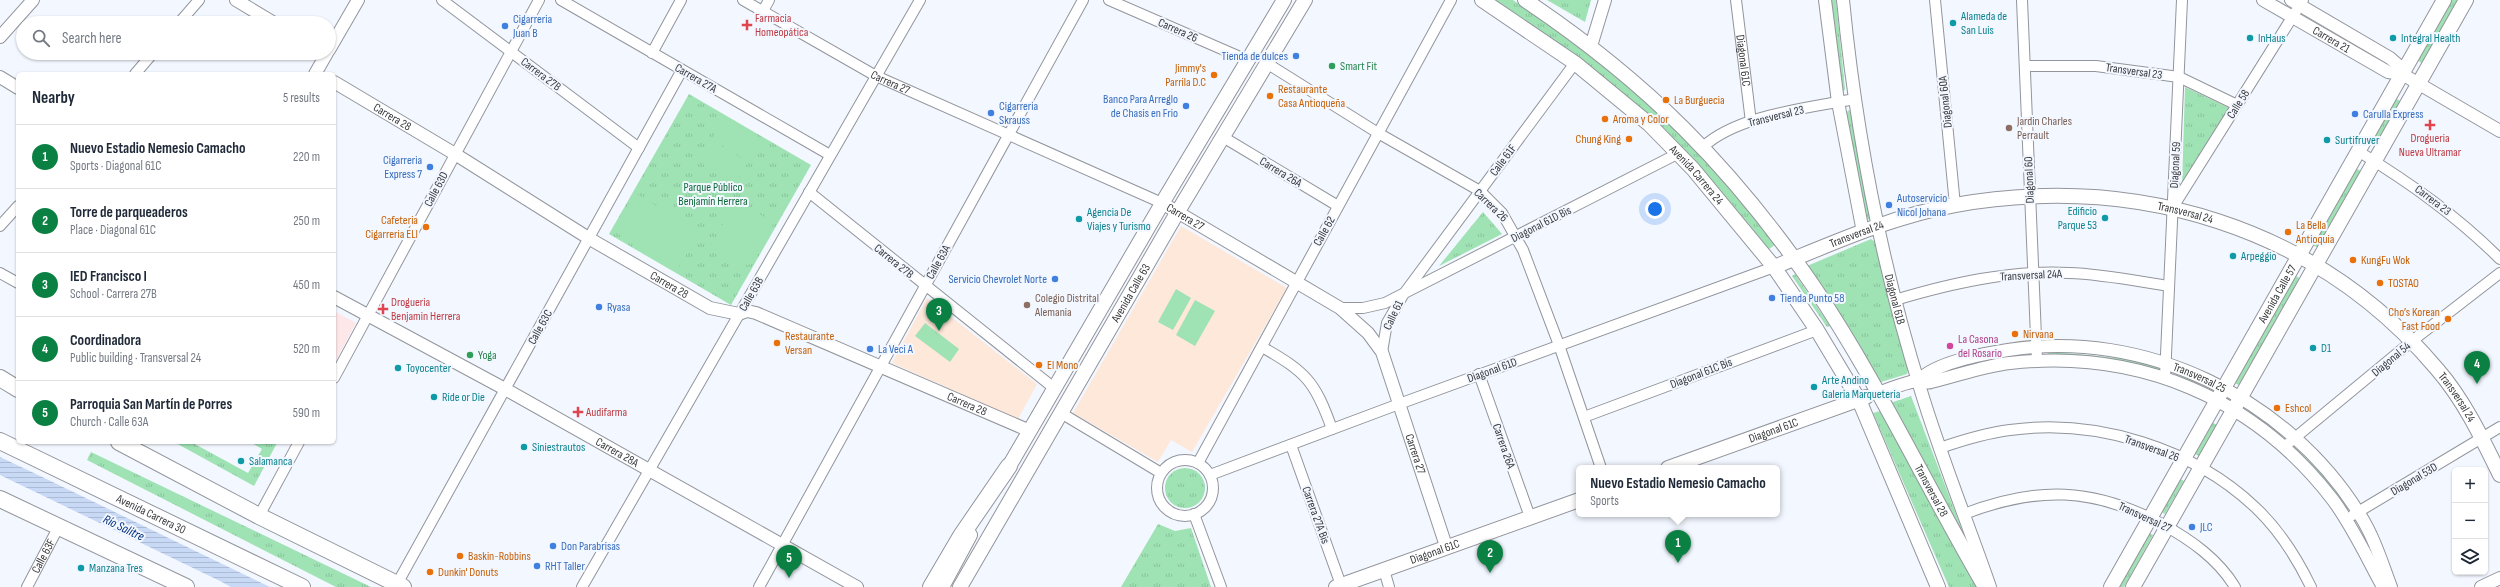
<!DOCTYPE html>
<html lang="en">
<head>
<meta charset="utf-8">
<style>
	:root { --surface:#fff; --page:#f2f2f3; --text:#1f2937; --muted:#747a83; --line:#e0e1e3; --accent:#0b8043 }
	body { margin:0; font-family:"Sofia Sans Condensed",sans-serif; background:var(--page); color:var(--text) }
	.controls { position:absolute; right:12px; bottom:12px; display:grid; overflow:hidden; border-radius:6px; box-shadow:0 1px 3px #0004 }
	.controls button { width:36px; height:36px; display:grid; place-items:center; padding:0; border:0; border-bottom:1px solid var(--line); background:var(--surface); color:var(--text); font:20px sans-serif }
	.you { position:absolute; left:1655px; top:209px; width:14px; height:14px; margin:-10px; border:3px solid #fff; border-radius:50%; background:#1a73e8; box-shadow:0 0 0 6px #1a73e833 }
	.badge { display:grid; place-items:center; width:26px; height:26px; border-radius:50%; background:var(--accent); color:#fff; font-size:13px; font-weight:700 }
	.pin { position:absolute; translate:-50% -33px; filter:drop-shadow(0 1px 2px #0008) }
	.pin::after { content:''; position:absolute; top:21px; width:14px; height:12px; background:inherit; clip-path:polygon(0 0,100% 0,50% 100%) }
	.popup { position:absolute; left:1576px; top:465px; width:204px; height:52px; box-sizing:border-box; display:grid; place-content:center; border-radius:6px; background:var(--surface); filter:drop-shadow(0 1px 3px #0005); font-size:13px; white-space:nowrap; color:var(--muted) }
	.popup b { font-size:15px; color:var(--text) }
	.popup::after { content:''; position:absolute; left:50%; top:100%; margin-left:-8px; border:8px solid transparent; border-top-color:var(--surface) }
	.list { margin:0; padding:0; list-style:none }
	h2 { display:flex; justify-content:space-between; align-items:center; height:52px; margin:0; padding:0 16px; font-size:17px }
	h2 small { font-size:13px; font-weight:400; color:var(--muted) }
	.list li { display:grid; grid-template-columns:26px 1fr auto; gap:12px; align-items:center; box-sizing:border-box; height:64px; padding:0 16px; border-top:1px solid var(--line) }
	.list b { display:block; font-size:15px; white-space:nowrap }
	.list p { margin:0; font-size:13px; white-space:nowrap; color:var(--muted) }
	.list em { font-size:13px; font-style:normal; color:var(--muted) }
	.icon { flex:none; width:22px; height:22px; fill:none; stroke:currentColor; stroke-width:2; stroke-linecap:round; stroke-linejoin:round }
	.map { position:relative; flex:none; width:2500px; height:587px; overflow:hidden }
	.search { position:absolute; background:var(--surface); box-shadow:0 1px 3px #0004; left:16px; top:16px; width:320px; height:44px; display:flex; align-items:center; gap:10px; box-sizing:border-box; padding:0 14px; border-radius:22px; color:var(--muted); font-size:15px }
	.panel { position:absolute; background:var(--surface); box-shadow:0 1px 3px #0004; left:16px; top:72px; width:320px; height:372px; border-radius:6px }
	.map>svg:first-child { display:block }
	.commercial { fill:#fde7e8 }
	.education { fill:#fee8da }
	.grass { fill:url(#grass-tufts) }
	.garden { fill:#9fe2b3 }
	.water { fill:url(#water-rules) }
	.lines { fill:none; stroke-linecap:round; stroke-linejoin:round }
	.minor-casing { stroke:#92959c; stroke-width:12 }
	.tertiary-casing { stroke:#92959c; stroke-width:14 }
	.secondary-casing { stroke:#92959c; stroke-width:16 }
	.trunk-casing { stroke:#92959c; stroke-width:18 }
	.minor { stroke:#fff; stroke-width:10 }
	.tertiary { stroke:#fff; stroke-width:12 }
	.secondary { stroke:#fff; stroke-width:14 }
	.trunk { stroke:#fff; stroke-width:16 }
	.culture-dot { fill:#0f9aa8; stroke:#f3f7ff; stroke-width:1.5 }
	.health-dot { fill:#e0444e; stroke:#f3f7ff; stroke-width:1.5 }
	.shop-dot { fill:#3f7fe0; stroke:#f3f7ff; stroke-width:1.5 }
	.leisure-dot { fill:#2e9e5b; stroke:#f3f7ff; stroke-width:1.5 }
	.food-dot { fill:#e8710a; stroke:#f3f7ff; stroke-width:1.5 }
	.education-dot { fill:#8d6e63; stroke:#f3f7ff; stroke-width:1.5 }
	.hotel-dot { fill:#d1479c; stroke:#f3f7ff; stroke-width:1.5 }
	.labels { text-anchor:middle; stroke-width:4; stroke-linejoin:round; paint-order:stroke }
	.culture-label { font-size:12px; fill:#0d838f; stroke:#f3f7ff; text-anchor:start }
	.health-label { font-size:12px; fill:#be3a42; stroke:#f3f7ff; text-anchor:start }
	.shop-label { font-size:12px; fill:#366cbe; stroke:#f3f7ff; text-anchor:start }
	.street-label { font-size:12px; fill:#393a3d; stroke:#f3f7ff }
	.leisure-label { font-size:12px; fill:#27864d; stroke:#f3f7ff; text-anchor:start }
	.food-label { font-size:12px; fill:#c56008; stroke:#f3f7ff; text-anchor:start }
	.education-label { font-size:12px; fill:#785e54; stroke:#f3f7ff; text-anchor:start }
	.park-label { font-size:12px; fill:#0e6939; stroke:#f3f7ff }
	.hotel-label { font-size:12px; fill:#b23c85; stroke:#f3f7ff; text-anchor:start }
	.water-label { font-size:13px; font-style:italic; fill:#063380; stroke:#f3f7ff }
</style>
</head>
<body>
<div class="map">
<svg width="2500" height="587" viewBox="0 0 2500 587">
	<defs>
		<pattern id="grass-tufts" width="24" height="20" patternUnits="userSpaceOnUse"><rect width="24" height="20" fill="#9fe2b3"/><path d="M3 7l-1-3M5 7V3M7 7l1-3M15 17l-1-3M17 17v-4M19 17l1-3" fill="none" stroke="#8ac39b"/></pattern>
		<pattern id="water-rules" width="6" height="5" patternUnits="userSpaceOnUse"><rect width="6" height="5" fill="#c8d9f6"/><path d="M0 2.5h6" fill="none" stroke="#adbbd4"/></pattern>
	</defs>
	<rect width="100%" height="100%" fill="#f3f7ff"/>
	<path class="commercial" d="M334,311L356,323L334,364Z"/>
	<g class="education">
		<path d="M1181,226L1287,288L1192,452L1171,440L1158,462L1073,413Z"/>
		<path d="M927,298L1037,384L1018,419L892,363Z"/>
	</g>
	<g class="grass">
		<path d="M1493,0H1513L1584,50L1642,95L1696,150L1734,193L1775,245L1769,249C1727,197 1684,145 1633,101C1589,64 1541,33 1493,0Z"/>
		<path d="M1547,0H1591L1585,22Z"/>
		<path d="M1830,0H1836L1845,89L1844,91L1842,90Z"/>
		<path d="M2448,0H2460L2423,64L2414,58Z"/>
		<path d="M2185,87L2229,108L2182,186Z"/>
		<path d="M689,94L811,165L731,305L609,234Z"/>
		<path d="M2395,98L2402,102L2376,147L2370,143Z"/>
		<path d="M1849,110L1852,112L1872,218L1864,221L1846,113Z"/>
		<path d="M2355,168L2361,171L2319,248L2312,245Z"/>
		<path d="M1483,212L1502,234L1439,266Z"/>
		<path d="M1871,239L1875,242L1908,370L1907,374L1881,382L1876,380L1807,266Z"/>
		<path d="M1795,274L1830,326L1827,327L1792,276Z"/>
		<path d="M2294,275L2301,279L2240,386L2234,382Z"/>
		<path d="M2049,352C2086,354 2122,358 2158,365L2159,370L2157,372L2047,356Z"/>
		<path d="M2035,353L2036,355L1924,381C1959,363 1996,358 2035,353Z"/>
		<path d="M2176,375L2190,379L2209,390L2175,377Z"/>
		<path d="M1911,396L1964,535L1962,537L1890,403Z"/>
		<path d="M1880,411L1978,587H1949L1873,413Z"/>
		<path d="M2250,412H2252L2281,435V438L2249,414Z"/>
		<path d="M2213,423L2217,425L2199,456L2195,454Z"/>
		<path d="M174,442H191L248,473L262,449L250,442L277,443L254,486Z"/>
		<path d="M2294,446L2319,471L2349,508L2346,510L2292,449Z"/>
		<path d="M91,452L371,587H336L87,460Z"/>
		<circle cx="1185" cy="488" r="20"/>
		<path d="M2179,478L2184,481L2165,514L2160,511Z"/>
		<path d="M1158,524L1175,531L1191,528L1211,587H1121Z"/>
		<path d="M2149,533L2153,535L2124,587H2119Z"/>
	</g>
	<g class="garden">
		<path d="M724,117L762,140L749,162L712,139Z"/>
		<path d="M711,140L748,162L735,184L698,161Z"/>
		<path d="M635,193L699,231L678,269L613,231Z"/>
		<path d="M737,201L774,223L748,266L711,244Z"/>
		<path d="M1176,289L1191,298L1173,330L1158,322Z"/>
		<path d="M1195,300L1215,311L1195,346L1176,335Z"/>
		<path d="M925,323L959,349L950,362L915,336Z"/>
	</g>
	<path class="water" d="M0,457L36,474L270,587H231L220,581L0,475Z"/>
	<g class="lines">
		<g class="minor-casing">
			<g id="minor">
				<path d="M442,0L639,148"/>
				<path d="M561,0L830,155"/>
				<path id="s1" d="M743,0L876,76L1162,203"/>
				<path d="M1109,0L1247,60"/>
				<path id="s2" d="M1736,0L1751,122"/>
				<path d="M1935,0L1955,205"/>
				<path d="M2022,0L2037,361"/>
				<path d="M763,11L769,0"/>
				<path d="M179,23L199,0"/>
				<path d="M652,53L681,0"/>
				<path d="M1268,64L1378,133L1480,191L1502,213L1523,250L1559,345L1601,468"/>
				<path d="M2025,66H2096L2179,77L2237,105"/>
				<path d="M135,74L153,53"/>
				<path d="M1223,137L1338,206"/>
				<path d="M1703,147C1737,115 1809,108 1854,99"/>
				<path d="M2358,151C2410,183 2457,216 2500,259"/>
				<path d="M809,192L1054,388"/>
				<path d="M2173,207L2303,0"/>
				<path d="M0,226L18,206"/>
				<path d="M0,273L18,283"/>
				<path d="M1895,300C1952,283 2009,270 2069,273C2103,274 2136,281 2169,286"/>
				<path d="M1340,308H1363L1385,303L1679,153"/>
				<path d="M1262,347C1306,372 1315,381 1332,429"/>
				<path d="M1382,352L1387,323L1403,295L1575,63"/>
				<path d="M1479,374L1530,517"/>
				<path d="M2165,377L2182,0"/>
				<path d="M334,378L539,0"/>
				<path d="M1061,413L1161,473"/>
				<path d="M1584,417L1817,330"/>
				<path d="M1291,445L1341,585"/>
				<path d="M2284,447L2412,341L2500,273"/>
				<path d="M1940,448C1963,440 1986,433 2010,430C2096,418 2193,448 2256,508C2280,531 2297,558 2311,587"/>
				<circle cx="1185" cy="488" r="28"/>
				<path d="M1198,463L1451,0"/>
				<path d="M1210,475L1399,404L1774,267"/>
				<path d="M1194,514L1221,587"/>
				<path d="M1964,514C2037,486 2093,487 2162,524C2191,540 2218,559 2235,587"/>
				<path d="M2353,515L2500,427"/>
				<path d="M259,516L299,442"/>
				<path d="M1384,570L1389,587"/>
				<path d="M397,584L682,70"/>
				<path id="s3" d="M27,587L59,526"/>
				<path d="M582,587L920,0"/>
				<path d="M759,587L1083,0"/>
			</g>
		</g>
		<g class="tertiary-casing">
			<g id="tertiary">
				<path d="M236,0L274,23"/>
				<path d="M1825,0L1838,102L1863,232"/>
				<path id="s4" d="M1843,0C1856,133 1881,263 1921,391C1941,457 1967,521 1990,587"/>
				<path id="s5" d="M2263,0L2388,72L2402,74L2500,131"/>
				<path d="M2291,0L2390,58L2398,65L2402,74"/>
				<path d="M0,37L33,0"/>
				<path d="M1591,46L1605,0"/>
				<path d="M329,50L358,0"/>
				<path d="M315,74L327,53"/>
				<path d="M0,77L18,88"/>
				<path id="s6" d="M334,82L455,154L590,239L710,308L739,314L747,311L756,313L1030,431"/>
				<path id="s7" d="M1162,203L1340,308L1368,333L1382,352L1446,546"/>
				<path id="s8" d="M334,297L505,389L857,587"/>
				<path id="s9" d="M1918,381C1936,362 1982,354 2008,350C2144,328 2288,398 2360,515C2374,537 2382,563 2391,587"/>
				<path d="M1878,393C1890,389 1903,383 1916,381C1921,380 1925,384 1931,382C1957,376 1983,366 2010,363C2139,349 2255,398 2333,500C2353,527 2367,558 2383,587"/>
				<path d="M2481,587L2500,578"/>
			</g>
		</g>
		<g class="secondary-casing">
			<g id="secondary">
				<path id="s10" d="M1482,0L1575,63L1649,124L1693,169L1774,267L1817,330L1859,400L1938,587"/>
				<path id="s11" d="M1525,0C1646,81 1732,167 1814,287C1878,382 1927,488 1985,587"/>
				<path id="s12" d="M1774,267C1833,243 1893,216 1955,205C2136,173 2316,226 2437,369C2464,400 2482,438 2500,475"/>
				<path id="s13" d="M1668,468L1866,397"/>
				<path d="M1004,475L1167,195L1284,0"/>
				<path d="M942,587L970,535"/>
				<path id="s14" d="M960,587L1177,213L1305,0"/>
				<path id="s15" d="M1336,587L1579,500"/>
				<path id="s16" d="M2111,587L2444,0"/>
				<path d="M2133,587L2466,0"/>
			</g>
		</g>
		<g class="trunk-casing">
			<g id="trunk">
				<path d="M0,378L18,389"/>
				<path id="s17" d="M0,441L302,587"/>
				<path d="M119,442L259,516L403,587"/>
				<path d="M0,499L186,587"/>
				<path d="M931,587L961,536L1009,466"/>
			</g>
		</g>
		<use href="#minor" class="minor"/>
		<use href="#tertiary" class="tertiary"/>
		<use href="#secondary" class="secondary"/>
		<use href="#trunk" class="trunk"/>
	</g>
	<g class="culture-dot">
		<circle cx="1953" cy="23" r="4"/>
		<circle cx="2250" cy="38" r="4"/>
		<circle cx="2393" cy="38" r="4"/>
		<circle cx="2327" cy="140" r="4"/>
		<circle cx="2105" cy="218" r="4"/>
		<circle cx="1079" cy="219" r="4"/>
		<circle cx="2233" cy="256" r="4"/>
		<circle cx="2313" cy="348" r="4"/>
		<circle cx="398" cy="368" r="4"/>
		<circle cx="1814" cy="387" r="4"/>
		<circle cx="434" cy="397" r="4"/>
		<circle cx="524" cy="447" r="4"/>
		<circle cx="241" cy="461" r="4"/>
		<circle cx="81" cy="568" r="4"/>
	</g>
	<g class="health-dot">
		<path d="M745 19h4v4h4v4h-4v4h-4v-4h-4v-4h4z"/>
		<path d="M2428 119h4v4h4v4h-4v4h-4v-4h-4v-4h4z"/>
		<path d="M381 303h4v4h4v4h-4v4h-4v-4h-4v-4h4z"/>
		<path d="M576 406h4v4h4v4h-4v4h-4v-4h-4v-4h4z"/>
	</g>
	<g class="shop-dot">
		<circle cx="505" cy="26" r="4"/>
		<circle cx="1296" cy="56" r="4"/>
		<circle cx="1186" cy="106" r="4"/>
		<circle cx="991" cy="113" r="4"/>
		<circle cx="2355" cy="114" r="4"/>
		<circle cx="430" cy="167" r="4"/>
		<circle cx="1889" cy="205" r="4"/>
		<circle cx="1055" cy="279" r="4"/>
		<circle cx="1772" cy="298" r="4"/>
		<circle cx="599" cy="307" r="4"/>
		<circle cx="870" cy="349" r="4"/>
		<circle cx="2192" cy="527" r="4"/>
		<circle cx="553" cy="546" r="4"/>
		<circle cx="537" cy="566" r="4"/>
	</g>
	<g class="leisure-dot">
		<circle cx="1332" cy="66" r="4"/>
		<circle cx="470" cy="355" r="4"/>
	</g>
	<g class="food-dot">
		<circle cx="1214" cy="75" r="4"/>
		<circle cx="1270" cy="96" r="4"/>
		<circle cx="1666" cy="100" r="4"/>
		<circle cx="1605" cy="119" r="4"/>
		<circle cx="1629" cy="139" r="4"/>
		<circle cx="426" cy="227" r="4"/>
		<circle cx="2288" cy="232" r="4"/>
		<circle cx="2353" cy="260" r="4"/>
		<circle cx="2380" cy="283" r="4"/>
		<circle cx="2448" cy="319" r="4"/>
		<circle cx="2015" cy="334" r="4"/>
		<circle cx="777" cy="343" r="4"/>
		<circle cx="1039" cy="365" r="4"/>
		<circle cx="2277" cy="408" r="4"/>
		<circle cx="460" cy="556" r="4"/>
		<circle cx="430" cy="572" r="4"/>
	</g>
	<g class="education-dot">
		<circle cx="2009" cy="128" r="4"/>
		<circle cx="1027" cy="305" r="4"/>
	</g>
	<circle class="hotel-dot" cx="1950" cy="346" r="4"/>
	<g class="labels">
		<g class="culture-label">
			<text x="1961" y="20">Alameda de<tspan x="1961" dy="14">San Luis</tspan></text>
			<text x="2258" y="42">InHaus</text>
			<text x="2401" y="42">Integral Health</text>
			<text x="2335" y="144">Surtifruver</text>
			<text x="2097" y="215" text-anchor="end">Edificio<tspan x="2097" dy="14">Parque 53</tspan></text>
			<text x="1087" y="216">Agencia De<tspan x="1087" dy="14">Viajes y Turismo</tspan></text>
			<text x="2241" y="260">Arpeggio</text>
			<text x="2321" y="352">D1</text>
			<text x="406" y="372">Toyocenter</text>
			<text x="1822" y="384">Arte Andino<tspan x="1822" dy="14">Galeria Marqueteria</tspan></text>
			<text x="442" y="401">Ride or Die</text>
			<text x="532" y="451">Siniestrautos</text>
			<text x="249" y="465">Salamanca</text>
			<text x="89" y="572">Manzana Tres</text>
		</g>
		<g class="health-label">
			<text x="755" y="22">Farmacia<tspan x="755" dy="14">Homeopática</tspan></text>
			<text x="2430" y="142" text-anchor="middle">Drogueria<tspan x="2430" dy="14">Nueva Ultramar</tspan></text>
			<text x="391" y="306">Drogueria<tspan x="391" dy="14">Benjamin Herrera</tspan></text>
			<text x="586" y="416">Audifarma</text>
		</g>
		<g class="shop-label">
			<text x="513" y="23">Cigarreria<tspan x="513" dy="14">Juan B</tspan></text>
			<text x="1288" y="60" text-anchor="end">Tienda de dulces</text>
			<text x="1178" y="103" text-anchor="end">Banco Para Arreglo<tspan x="1178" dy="14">de Chasis en Frio</tspan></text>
			<text x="999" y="110">Cigarreria<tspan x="999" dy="14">Skrauss</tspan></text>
			<text x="2363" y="118">Carulla Express</text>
			<text x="422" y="164" text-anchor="end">Cigarreria<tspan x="422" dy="14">Express 7</tspan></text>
			<text x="1897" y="202">Autoservicio<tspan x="1897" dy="14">Nicol Johana</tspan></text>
			<text x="1047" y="283" text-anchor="end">Servicio Chevrolet Norte</text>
			<text x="1780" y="302">Tienda Punto 58</text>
			<text x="607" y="311">Ryasa</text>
			<text x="878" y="353">La Veci A</text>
			<text x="2200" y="531">JLC</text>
			<text x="561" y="550">Don Parabrisas</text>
			<text x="545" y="570">RHT Taller</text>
		</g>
		<g class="street-label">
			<text transform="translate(1178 30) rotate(24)" y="4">Carrera 26</text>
			<text dy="4" stroke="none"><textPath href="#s5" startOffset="79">Carrera 21</textPath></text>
			<text dy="4" stroke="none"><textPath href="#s2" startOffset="61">Diagonal 61C</textPath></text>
			<text transform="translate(2134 71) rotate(8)" y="4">Transversal 23</text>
			<text transform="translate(541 74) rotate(37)" y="4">Carrera 27B</text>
			<text transform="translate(696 78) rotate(30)" y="4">Carrera 27A</text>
			<text dy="4" stroke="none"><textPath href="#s1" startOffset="169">Carrera 27</textPath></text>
			<text transform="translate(1945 102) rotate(-96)" y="4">Diagonal 60A</text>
			<text transform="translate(2238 104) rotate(-58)" y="4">Calle 58</text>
			<text transform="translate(1776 116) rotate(-14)" y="4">Transversal 23</text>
			<text dy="4" stroke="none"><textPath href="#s6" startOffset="68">Carrera 28</textPath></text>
			<text transform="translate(1503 160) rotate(-53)" y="4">Calle 61F</text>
			<text transform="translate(2175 165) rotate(-87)" y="4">Diagonal 59</text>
			<text transform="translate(1281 172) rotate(31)" y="4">Carrera 26A</text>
			<text dy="4" stroke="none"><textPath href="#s10" startOffset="278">Avenida Carrera 24</textPath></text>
			<text transform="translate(2029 180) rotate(-92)" y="4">Diagonal 60</text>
			<text transform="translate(436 189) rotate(-62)" y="4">Calle 63D</text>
			<text transform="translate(2433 200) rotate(37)" y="4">Carrera 23</text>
			<text transform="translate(1491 205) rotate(44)" y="4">Carrera 26</text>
			<text dy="4" stroke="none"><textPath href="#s12" startOffset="424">Transversal 24</textPath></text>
			<text dy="4" stroke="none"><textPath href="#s7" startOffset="27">Carrera 27</textPath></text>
			<text transform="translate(1541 224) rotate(-27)" y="4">Diagonal 61D Bis</text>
			<text transform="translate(1324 231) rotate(-61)" y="4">Calle 62</text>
			<text dy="4" stroke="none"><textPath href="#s12" startOffset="89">Transversal 24</textPath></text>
			<text transform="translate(894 261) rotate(39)" y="4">Carrera 27B</text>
			<text transform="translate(938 262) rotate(-61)" y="4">Calle 63A</text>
			<text transform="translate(2031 275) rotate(-3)" y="4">Transversal 24A</text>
			<text dy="4" stroke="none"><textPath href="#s6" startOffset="392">Carrera 28</textPath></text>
			<text dy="4" stroke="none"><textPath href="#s14" startOffset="340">Avenida Calle 63</textPath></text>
			<text dy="4" stroke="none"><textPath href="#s16" startOffset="337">Avenida Calle 57</textPath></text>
			<text transform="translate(751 294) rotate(-60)" y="4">Calle 63B</text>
			<text dy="4" stroke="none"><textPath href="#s4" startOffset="304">Diagonal 61B</textPath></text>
			<text transform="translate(1393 315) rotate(-65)" y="4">Calle 61</text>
			<text transform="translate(540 327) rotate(-61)" y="4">Calle 63C</text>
			<text transform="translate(2391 359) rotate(-40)" y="4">Diagonal 54</text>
			<text transform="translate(1492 370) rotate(-20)" y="4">Diagonal 61D</text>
			<text transform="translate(1701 373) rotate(-21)" y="4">Diagonal 61C Bis</text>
			<text dy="4" stroke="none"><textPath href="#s9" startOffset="293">Transversal 25</textPath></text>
			<text dy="4" stroke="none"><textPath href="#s12" startOffset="760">Transversal 24</textPath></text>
			<text dy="4" stroke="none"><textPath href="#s6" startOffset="716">Carrera 28</textPath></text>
			<text dy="4" stroke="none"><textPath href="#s13" startOffset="112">Diagonal 61C</textPath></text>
			<text transform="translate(1504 446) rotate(71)" y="4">Carrera 26A</text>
			<text transform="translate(2152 448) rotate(20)" y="4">Transversal 26</text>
			<text dy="4" stroke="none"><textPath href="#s8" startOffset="323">Carrera 28A</textPath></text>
			<text dy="4" stroke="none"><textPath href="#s7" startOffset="375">Carrera 27</textPath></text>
			<text transform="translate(2414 479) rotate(-31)" y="4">Diagonal 53D</text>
			<text dy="4" stroke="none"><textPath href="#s11" startOffset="645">Transversal 28</textPath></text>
			<text dy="4" stroke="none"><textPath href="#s17" startOffset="168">Avenida Carrera 30</textPath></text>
			<text transform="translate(1316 515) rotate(70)" y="4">Carrera 27A Bis</text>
			<text transform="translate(2145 517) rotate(25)" y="4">Transversal 27</text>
			<text dy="4" stroke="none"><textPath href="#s15" startOffset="105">Diagonal 61C</textPath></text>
			<text dy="4" stroke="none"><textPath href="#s3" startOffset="35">Calle 63F</textPath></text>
		</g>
		<g class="leisure-label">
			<text x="1340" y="70">Smart Fit</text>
			<text x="478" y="359">Yoga</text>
		</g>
		<g class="food-label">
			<text x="1206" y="72" text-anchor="end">Jimmy's<tspan x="1206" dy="14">Parrila D.C</tspan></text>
			<text x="1278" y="93">Restaurante<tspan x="1278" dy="14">Casa Antioqueña</tspan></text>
			<text x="1674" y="104">La Burguecia</text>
			<text x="1613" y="123">Aroma y Color</text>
			<text x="1621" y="143" text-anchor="end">Chung King</text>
			<text x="418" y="224" text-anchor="end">Cafeteria<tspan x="418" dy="14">Cigarreria ELI</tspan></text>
			<text x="2296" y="229">La Bella<tspan x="2296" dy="14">Antioquia</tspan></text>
			<text x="2361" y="264">KungFu Wok</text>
			<text x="2388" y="287">TOSTAO</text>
			<text x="2440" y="316" text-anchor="end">Cho’s Korean<tspan x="2440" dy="14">Fast Food</tspan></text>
			<text x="2023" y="338">Nirvana</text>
			<text x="785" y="340">Restaurante<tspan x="785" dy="14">Versan</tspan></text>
			<text x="1047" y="369">El Mono</text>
			<text x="2285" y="412">Eshcol</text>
			<text x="468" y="560">Baskin-Robbins</text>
			<text x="438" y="576">Dunkin' Donuts</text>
		</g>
		<g class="education-label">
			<text x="2017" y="125">Jardin Charles<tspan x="2017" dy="14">Perrault</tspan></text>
			<text x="1035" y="302">Colegio Distrital<tspan x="1035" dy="14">Alemania</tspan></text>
		</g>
		<g class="park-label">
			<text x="713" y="191">Parque Público<tspan x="713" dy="14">Benjamín Herrera</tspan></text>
		</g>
		<g class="hotel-label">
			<text x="1958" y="343">La Casona<tspan x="1958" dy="14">del Rosario</tspan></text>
		</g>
		<g class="water-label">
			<text transform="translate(124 527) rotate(26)" y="5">Río Salitre</text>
		</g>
	</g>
</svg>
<div class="controls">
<button>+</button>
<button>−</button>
<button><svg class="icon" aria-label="layers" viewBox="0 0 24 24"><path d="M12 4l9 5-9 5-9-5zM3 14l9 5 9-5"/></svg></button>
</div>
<div class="you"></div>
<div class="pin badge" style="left:1678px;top:563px">1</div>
<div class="popup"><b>Nuevo Estadio Nemesio Camacho</b>Sports</div>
<div class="pin badge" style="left:1490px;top:573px">2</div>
<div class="pin badge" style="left:939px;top:331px">3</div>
<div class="pin badge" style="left:2477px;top:384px">4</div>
<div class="pin badge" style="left:789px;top:578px">5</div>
<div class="search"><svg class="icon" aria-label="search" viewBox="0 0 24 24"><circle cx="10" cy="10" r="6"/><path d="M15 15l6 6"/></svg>Search here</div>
<section class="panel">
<h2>Nearby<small>5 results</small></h2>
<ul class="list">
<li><span class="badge">1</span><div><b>Nuevo Estadio Nemesio Camacho</b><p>Sports · Diagonal 61C</p></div><em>220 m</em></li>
<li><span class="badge">2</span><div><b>Torre de parqueaderos</b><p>Place · Diagonal 61C</p></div><em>250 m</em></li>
<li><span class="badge">3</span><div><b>IED Francisco I</b><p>School · Carrera 27B</p></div><em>450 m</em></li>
<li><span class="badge">4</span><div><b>Coordinadora</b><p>Public building · Transversal 24</p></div><em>520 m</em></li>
<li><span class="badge">5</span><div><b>Parroquia San Martín de Porres</b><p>Church · Calle 63A</p></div><em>590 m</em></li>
</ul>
</section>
</div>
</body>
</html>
